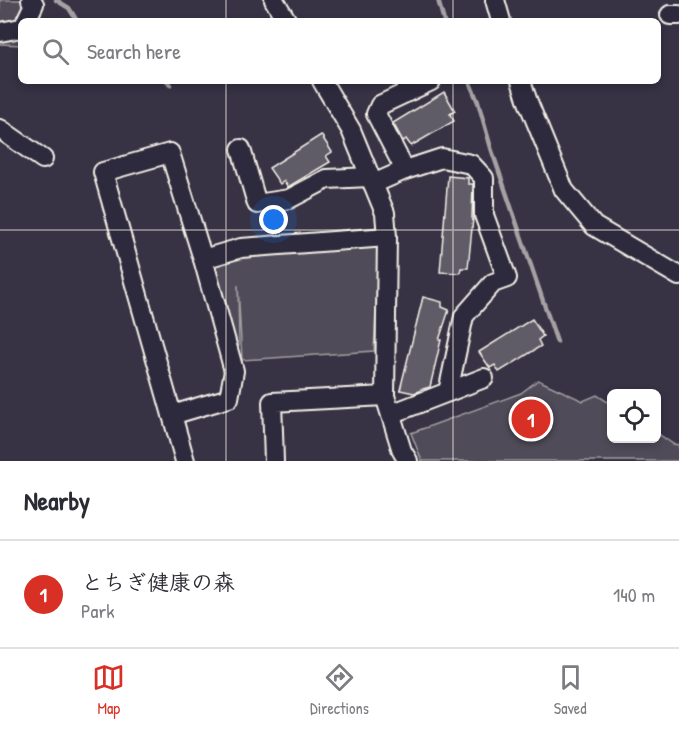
<!DOCTYPE html>
<html lang="en">
<head>
<meta charset="utf-8">
<style>
	:root { --surface:#fff; --page:#f7f7f7; --text:#2b2b33; --muted:#7c7c81; --line:#e1e1e2; --accent:#d93025 }
	body { margin:0; font-family:"Patrick Hand","Klee One",sans-serif; background:var(--page); color:var(--text) }
	.controls { position:absolute; right:18px; bottom:18px; display:grid; overflow:hidden; border-radius:9px; box-shadow:0 3px 9px #0003 }
	.controls button { width:54px; height:54px; display:grid; place-items:center; padding:0; border:0; border-bottom:2px solid var(--line); background:var(--surface); color:var(--text); font:30px sans-serif }
	.you { position:absolute; left:274px; top:220px; width:21px; height:21px; margin:-15px; border:4px solid #fff; border-radius:50%; background:#1a73e8; box-shadow:0 0 0 9px #1a73e833 }
	.badge { display:grid; place-items:center; width:39px; height:39px; border-radius:50%; background:var(--accent); color:#fff; font-size:20px; font-weight:700 }
	.pin { position:absolute; translate:-50% -50%; border:3px solid #fff; box-shadow:0 2px 6px #0006 }
	.list { margin:0; padding:0; list-style:none }
	h2 { display:flex; justify-content:space-between; align-items:center; height:78px; margin:0; padding:0 24px; font-size:26px }
	h2 small { font-size:20px; font-weight:400; color:var(--muted) }
	.list li { display:grid; grid-template-columns:39px 1fr auto; gap:18px; align-items:center; box-sizing:border-box; height:108px; padding:0 24px; border-top:2px solid var(--line) }
	.list b { display:block; font-size:22px; white-space:nowrap }
	.list p { margin:0; font-size:20px; white-space:nowrap; color:var(--muted) }
	.list em { font-size:20px; font-style:normal; color:var(--muted) }
	.icon { flex:none; width:33px; height:33px; fill:none; stroke:currentColor; stroke-width:2; stroke-linecap:round; stroke-linejoin:round }
	.map { position:relative; flex:none; width:679px; height:461px; overflow:hidden }
	.search { position:absolute; background:var(--surface); box-shadow:0 3px 9px #0003; left:18px; right:18px; top:18px; height:66px; display:flex; align-items:center; gap:15px; box-sizing:border-box; padding:0 21px; border-radius:9px; color:var(--muted); font-size:22px }
	.sheet { height:186px; background:var(--surface) }
	nav { display:flex; justify-content:space-around; align-items:center; box-sizing:border-box; height:84px; border-top:2px solid var(--line); background:var(--surface); font-size:16px; color:var(--muted) }
	nav a { display:grid; justify-items:center; gap:3px }
	nav .on { color:var(--accent) }
	.map>svg:first-child { display:block }
	.green { fill:#504b59; stroke:#a29ea0; stroke-width:1.5 }
	.lines { fill:none; stroke-linecap:round; stroke-linejoin:round }
	.stream { stroke:#a6a2a4; stroke-width:4.5 }
	.building { fill:#5f5c67; stroke:#f4f1e8; stroke-width:1.5 }
	.minor-casing { stroke:#f4f1e8; stroke-width:22 }
	.minor { stroke:#2f2a3d; stroke-width:18 }
	.grid { fill:none; stroke:#f4f1e8; stroke-width:1.5; stroke-opacity:0.55 }
</style>
</head>
<body>
<div class="map">
<svg width="679" height="461" viewBox="0 0 679 461">
	<rect width="100%" height="100%" fill="#373244"/>
	<filter id="ink" filterUnits="userSpaceOnUse"><feTurbulence type="fractalNoise" baseFrequency=".0167" numOctaves="2"/><feDisplacementMap in="SourceGraphic" scale="12" xChannelSelector="R" yChannelSelector="G"/><feConvolveMatrix kernelMatrix="1 2 1 2 8 2 1 2 1" color-interpolation-filters="sRGB"/></filter>
	<g filter="url(#ink)">
		<g class="green">
			<path d="M0,0H40L36,21H21V45L0,44Z"/>
			<path d="M379,247L374,351L242,360L238,285L239,346L234,347L210,269L215,259L237,254Z"/>
			<path d="M538,380L583,401L597,395L611,404L612,438H656L657,433L673,444L679,445V461H422L411,433L521,393Z"/>
		</g>
		<g class="lines">
			<g class="stream">
				<path d="M56,0L69,8L77,21"/>
				<path d="M438,0L444,21"/>
				<path d="M167,81L170,85"/>
				<path d="M469,81L478,102L491,148L557,342"/>
			</g>
		</g>
		<g class="building">
			<path d="M444,92L455,111L450,114L454,121L411,146L406,139L403,141L393,123Z"/>
			<path d="M321,135L332,152L326,156L330,162L288,187L284,181L280,184L269,168Z"/>
			<path d="M448,176L468,178V184H473L472,218H473L468,268H461L460,273L440,272Z"/>
			<path d="M423,297L442,302V307L449,310L439,340H441L430,387L423,389H421L420,391L414,393L400,390Z"/>
			<path d="M532,319L543,336L538,340L541,346L499,372L495,365L490,368L479,352Z"/>
		</g>
		<g class="lines">
			<g class="minor-casing">
				<g id="minor">
					<path d="M274,0L287,21"/>
					<path d="M495,0L501,21"/>
					<path d="M670,15H679"/>
					<path d="M26,21L34,4L31,0"/>
					<path d="M0,32L21,28"/>
					<path d="M322,81L351,130L385,213L387,237L385,396L402,451L408,461"/>
					<path d="M521,81L528,102L564,190L594,226L679,276"/>
					<path d="M0,129L43,159"/>
					<path d="M241,149L257,204L289,199L327,179L370,177"/>
					<path d="M405,170L376,114L380,105L431,81"/>
					<path d="M373,184L405,170L442,158L471,164L484,178V215L507,278L493,283L464,316L448,392L391,414"/>
					<path d="M448,392L484,378"/>
					<path d="M172,415L103,172L170,153L203,259"/>
					<path d="M185,461L172,415L229,398L234,371L203,259L241,248L387,237"/>
					<path d="M274,461L272,402L385,396"/>
				</g>
			</g>
			<use href="#minor" class="minor"/>
		</g>
	</g>
	<path class="grid" d="M226,0V21M453,0V21M226,81V461M453,81V461M0,230H679"/>
</svg>
<div class="controls">
<button><svg class="icon" aria-label="locate" viewBox="0 0 24 24"><circle cx="12" cy="12" r="6"/><path d="M12 2v4M12 18v4M2 12h4M18 12h4"/></svg></button>
</div>
<div class="you"></div>
<div class="pin badge" style="left:531px;top:419px">1</div>
<div class="search"><svg class="icon" aria-label="search" viewBox="0 0 24 24"><circle cx="10" cy="10" r="6"/><path d="M15 15l6 6"/></svg>Search here</div>
</div>
<section class="sheet">
<h2>Nearby<small></small></h2>
<ul class="list">
<li><span class="badge">1</span><div><b>とちぎ健康の森</b><p>Park</p></div><em>140 m</em></li>
</ul>
</section>
<nav>
<a class="on"><svg class="icon" aria-label="map" viewBox="0 0 24 24"><path d="M3 6l6-2 6 2 6-2v14l-6 2-6-2-6 2zM9 4v14M15 6v14"/></svg>Map</a>
<a><svg class="icon" aria-label="directions" viewBox="0 0 24 24"><path d="M12 3l9 9-9 9-9-9zM9 14v-3h6M13 9l2 2-2 2"/></svg>Directions</a>
<a><svg class="icon" aria-label="saved" viewBox="0 0 24 24"><path d="M7 4h10v16l-5-4-5 4z"/></svg>Saved</a>
</nav>
</body>
</html>
